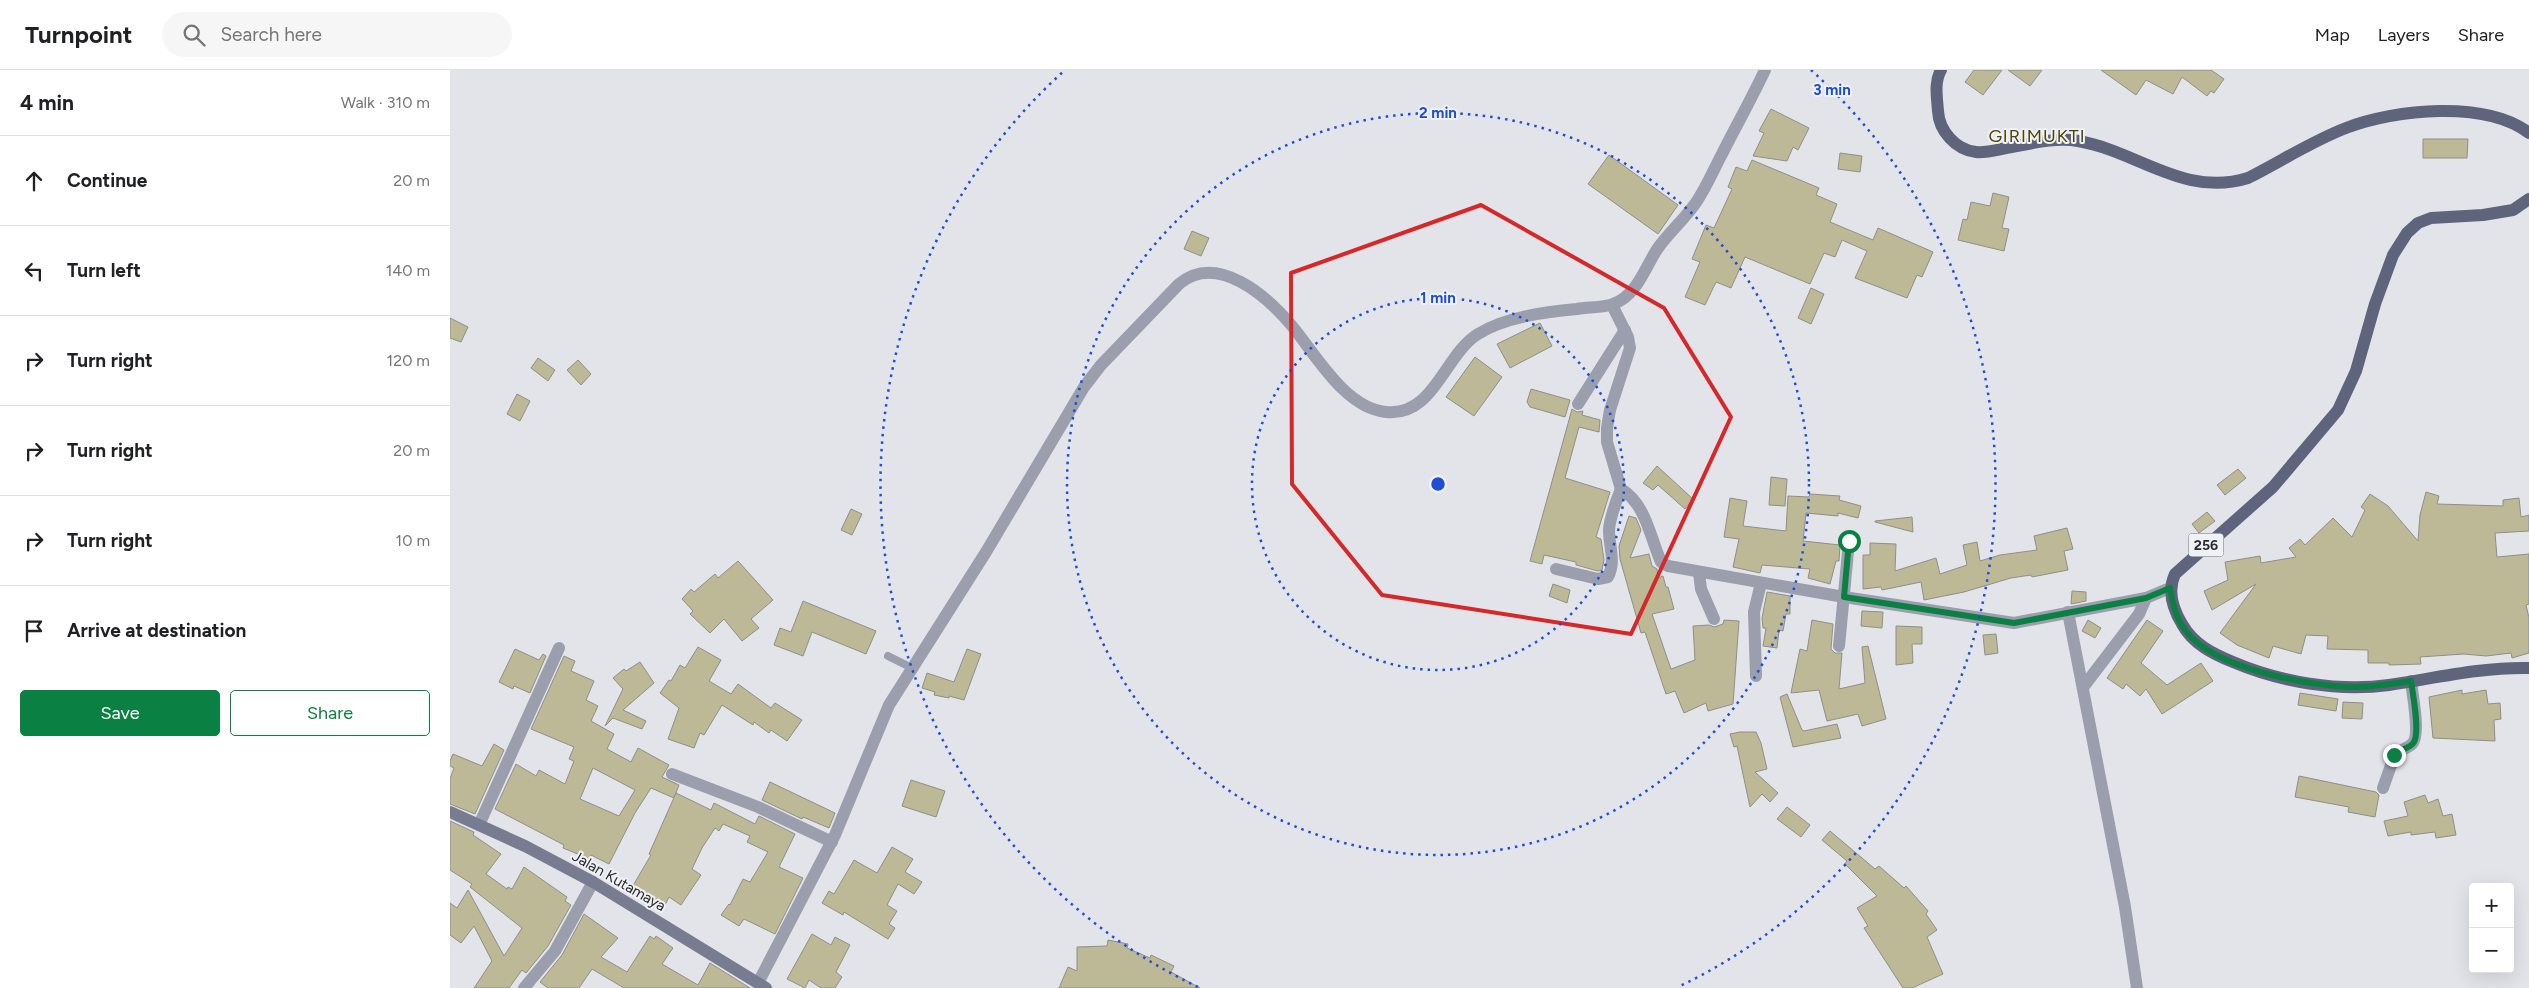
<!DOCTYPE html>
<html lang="en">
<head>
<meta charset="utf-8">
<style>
	:root { --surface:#fff; --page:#f6f6f6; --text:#202124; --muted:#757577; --line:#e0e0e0; --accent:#0b8043 }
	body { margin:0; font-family:Figtree,sans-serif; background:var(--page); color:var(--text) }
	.controls { position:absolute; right:15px; bottom:15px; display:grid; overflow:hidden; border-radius:5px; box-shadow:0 5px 20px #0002 }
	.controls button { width:45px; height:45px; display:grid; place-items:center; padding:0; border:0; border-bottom:1px solid var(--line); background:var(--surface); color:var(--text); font:25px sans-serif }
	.stop { position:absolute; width:15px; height:15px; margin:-11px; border:4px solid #0b8043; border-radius:50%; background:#fff }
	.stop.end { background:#0b8043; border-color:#fff; box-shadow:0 1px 5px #0008 }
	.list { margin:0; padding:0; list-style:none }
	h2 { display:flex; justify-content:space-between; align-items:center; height:65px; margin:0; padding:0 20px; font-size:21px }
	h2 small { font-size:16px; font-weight:400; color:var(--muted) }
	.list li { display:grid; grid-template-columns:32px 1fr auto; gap:15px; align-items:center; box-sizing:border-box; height:90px; padding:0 20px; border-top:1px solid var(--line) }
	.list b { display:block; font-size:19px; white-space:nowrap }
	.list em { font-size:16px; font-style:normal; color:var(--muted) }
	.actions { display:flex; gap:10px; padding:15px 20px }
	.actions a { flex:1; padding:11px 0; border:1px solid var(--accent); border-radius:5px; text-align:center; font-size:18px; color:var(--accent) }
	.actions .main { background:var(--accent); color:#fff }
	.icon { flex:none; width:28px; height:28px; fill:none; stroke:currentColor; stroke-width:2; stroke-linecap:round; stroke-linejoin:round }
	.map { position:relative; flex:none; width:2079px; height:918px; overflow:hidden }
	header { display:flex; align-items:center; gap:30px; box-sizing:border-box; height:70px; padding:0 25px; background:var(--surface); border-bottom:1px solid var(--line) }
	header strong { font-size:24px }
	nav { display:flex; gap:28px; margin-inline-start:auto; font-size:18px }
	.search { width:350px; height:45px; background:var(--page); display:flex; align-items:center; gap:12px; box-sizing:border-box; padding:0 18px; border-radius:28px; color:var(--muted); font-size:19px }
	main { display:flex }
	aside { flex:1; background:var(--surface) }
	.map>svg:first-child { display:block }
	.building { fill:#bdb896; stroke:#8f8f89; fill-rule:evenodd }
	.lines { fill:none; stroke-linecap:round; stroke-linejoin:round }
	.service { stroke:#9b9ead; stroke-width:8 }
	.minor { stroke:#9b9ead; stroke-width:12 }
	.secondary { stroke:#787c91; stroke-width:12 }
	.primary { stroke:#5f647d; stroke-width:12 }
	.route { stroke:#0b8043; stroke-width:6 }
	.marked { fill:none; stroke:#d62828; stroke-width:4; stroke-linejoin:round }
	.ring { fill:none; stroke:#1d4ed8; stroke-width:2.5; stroke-dasharray:2.5 5 }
	.labels { text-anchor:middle; stroke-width:4; stroke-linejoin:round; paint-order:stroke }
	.shield { fill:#f0f1f7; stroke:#65666a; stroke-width:1 }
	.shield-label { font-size:14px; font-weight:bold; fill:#2a2b2d }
	.street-label { font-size:15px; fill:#2a2b2d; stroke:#f0f1f7 }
	.quarter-label { font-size:18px; letter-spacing:1px; fill:#4d4501; stroke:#f0f1f7 }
	.centre { fill:#1d4ed8; stroke:#f0f1f7; stroke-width:2.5 }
	.ring-label { font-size:15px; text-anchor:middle; font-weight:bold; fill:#1d4ed8; stroke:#f0f1f7; stroke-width:4; stroke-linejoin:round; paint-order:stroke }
</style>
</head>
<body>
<header>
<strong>Turnpoint</strong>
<div class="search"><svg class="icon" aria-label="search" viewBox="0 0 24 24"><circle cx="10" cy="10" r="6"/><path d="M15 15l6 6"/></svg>Search here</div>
<nav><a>Map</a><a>Layers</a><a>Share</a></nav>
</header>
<main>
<aside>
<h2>4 min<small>Walk · 310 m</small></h2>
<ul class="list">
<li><svg class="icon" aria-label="ahead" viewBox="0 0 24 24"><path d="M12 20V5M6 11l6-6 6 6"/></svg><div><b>Continue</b></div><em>20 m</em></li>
<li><svg class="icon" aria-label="left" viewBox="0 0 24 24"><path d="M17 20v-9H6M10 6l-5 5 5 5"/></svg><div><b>Turn left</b></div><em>140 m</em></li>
<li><svg class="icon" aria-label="right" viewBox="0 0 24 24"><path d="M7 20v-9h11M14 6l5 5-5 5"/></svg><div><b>Turn right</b></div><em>120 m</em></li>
<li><svg class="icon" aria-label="right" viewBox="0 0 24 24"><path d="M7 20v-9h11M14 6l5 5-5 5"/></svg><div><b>Turn right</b></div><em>20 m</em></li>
<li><svg class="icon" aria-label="right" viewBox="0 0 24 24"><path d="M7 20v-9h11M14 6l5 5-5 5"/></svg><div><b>Turn right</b></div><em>10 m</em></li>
<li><svg class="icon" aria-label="arrive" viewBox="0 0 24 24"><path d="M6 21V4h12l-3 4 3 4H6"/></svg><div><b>Arrive at destination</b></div></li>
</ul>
<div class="actions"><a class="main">Save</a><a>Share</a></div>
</aside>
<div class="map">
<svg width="2079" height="918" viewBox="0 0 2079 918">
	<rect width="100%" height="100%" fill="#e3e4ea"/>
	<g class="building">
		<path d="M1524,0H1552L1533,25L1515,12Z"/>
		<path d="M1558,0H1592L1580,16Z"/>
		<path d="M1651,0H1761L1774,9L1764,23L1761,21L1757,26L1732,7L1723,24L1696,10L1686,25Z"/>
		<path d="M1321,39L1359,58L1348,80L1343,77L1337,91L1303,86L1314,63L1309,61Z"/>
		<path d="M1973,69H2018L2017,88H1973Z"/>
		<path d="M1390,83L1412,86L1410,102L1388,99Z"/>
		<path d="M1159,85L1228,135L1208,164L1138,114Z"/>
		<path d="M1302,90L1369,118L1366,125L1387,134L1380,152L1423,170L1428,158L1483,182L1472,207L1467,205L1457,228L1405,208L1417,181L1392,170L1385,187L1374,183L1360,214L1295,187L1281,218L1266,212L1255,235L1235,227L1250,192L1242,189L1256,155L1264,158L1282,119L1278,117L1286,97L1297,101Z"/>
		<path d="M1543,123L1559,127L1552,158L1559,159L1554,181L1508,170L1513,149L1517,150L1521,132L1540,136Z"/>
		<path d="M742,161L759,168L751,186L734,179Z"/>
		<path d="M1361,218L1374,224L1361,254L1348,248Z"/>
		<path d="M0,248L18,257L11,272L0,268Z"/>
		<path d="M1090,253L1102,276L1060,298L1047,274Z"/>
		<path d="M1025,287L1052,307L1024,346L996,327Z"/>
		<path d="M88,288L105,300L98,311L81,298Z"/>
		<path d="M128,290L141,304L131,315L117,300Z"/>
		<path d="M1081,319L1120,330L1115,347L1080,337L1077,332Z"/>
		<path d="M67,324L80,331L70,351L57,344Z"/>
		<path d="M1122,339L1127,342L1133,341L1132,345L1150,350L1149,362L1129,357L1115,408L1160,422L1146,467L1151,469L1154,490L1152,500L1148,501L1126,495V492L1094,485L1092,494L1080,491Z"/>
		<path d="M1207,396L1243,429L1235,439L1208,415L1203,420L1193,413Z"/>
		<path d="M1788,399L1796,408L1775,425L1767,415Z"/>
		<path d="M1321,407L1337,409L1335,436L1319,435Z"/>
		<path d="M1976,422L1989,426L1987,434L2053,436V430L2069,428L2071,447L2079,445V461L2045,463L2047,487L2079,484V534L2076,535L2079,548V583L2062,588L2061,583L2036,586L2014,584L1970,587L1971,594L1939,595V593H1918V580L1877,579L1878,566L1856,565L1851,584L1823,576L1819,588L1787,575L1770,563L1806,514L1762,540L1754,521L1778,510L1775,492L1810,486L1811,493L1846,487L1839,478L1850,469L1855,475L1883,448L1902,467L1915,440L1911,437L1920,424L1938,436L1968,471L1970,445Z"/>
		<path d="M1360,424L1390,426L1389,430L1411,436L1408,448L1388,443V446L1356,443L1353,471L1390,475L1389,491H1386L1380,514L1358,508L1360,499L1312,495L1310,503L1283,497L1289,469L1274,467L1280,428L1297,431L1293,456L1336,461L1338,426L1359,427Z"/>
		<path d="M401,439L412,444L402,465L391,460Z"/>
		<path d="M1757,442L1765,451L1749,463L1742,454Z"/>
		<path d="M1179,446L1186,448L1191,460L1180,488L1199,484L1202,496L1207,499L1208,508L1213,506L1216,517H1218L1224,539L1202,544L1221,599L1245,590L1243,556L1259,555L1264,557L1273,554L1274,550L1289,551L1283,634L1258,641L1256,633L1234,643L1225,621L1216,624L1195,562L1191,563L1170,489L1169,476Z"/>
		<path d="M1462,447L1463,462L1425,452V451Z"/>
		<path d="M1617,458L1623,479L1614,481L1618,500L1582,507L1581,505L1561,508L1514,522L1474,530L1471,512L1432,520L1431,517L1413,519V485H1420V473L1446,474L1445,501L1486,488L1490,504L1517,495L1513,475L1527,472L1530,491L1550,485L1587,480L1584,466Z"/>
		<path d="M288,491L323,530L301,549L309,558L292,571L274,549L260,563L240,544L243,541L232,529L241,519L244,522L265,504L268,508Z"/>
		<path d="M1103,514L1120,520L1117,533L1099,526Z"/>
		<path d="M1622,521L1636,522V531L1621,534Z"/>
		<path d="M1317,522L1340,526V544H1336L1333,561L1329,560L1327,578L1313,576L1316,558H1313L1312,548Z"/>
		<path d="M353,531L426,561L416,584L362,562L353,586L324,575L330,558L341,562Z"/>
		<path d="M1412,541L1433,542L1432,558L1411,556Z"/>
		<path d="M1362,550L1383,554L1381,579L1385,583H1392L1389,619L1415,613L1412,577L1418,576L1436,649L1412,656L1408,644L1377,651L1369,620L1341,623L1350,579L1357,581Z"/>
		<path d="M1638,550L1651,558L1645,568L1632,561Z"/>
		<path d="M1697,550L1713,561L1691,593L1717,615L1751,593L1763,611L1712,644L1696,619L1690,626L1676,614L1673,619L1657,608Z"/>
		<path d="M1446,556L1472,557V574H1462L1463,593L1446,595Z"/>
		<path d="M1546,564L1548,583L1535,585L1533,565Z"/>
		<path d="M248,577L271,590L259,611L281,624L288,614L321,638L325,633L352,650L337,671L321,660L319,663L304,652L303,655L272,635L254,665L250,663L244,678L218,669L229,638L210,623L219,610L221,611L230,595L235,598Z"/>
		<path d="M65,579L89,590L93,584L96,586L80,623L64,616L63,619L49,612Z"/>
		<path d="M517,579L531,584L514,630L499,626V628L484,625L485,622L472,618L477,603L504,612Z"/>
		<path d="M114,586L125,591L121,601L144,611L136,630L148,636L141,651L164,664L157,679L181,692L188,678L219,695L212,707L229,715L224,728L201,718L185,743L159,794L141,785L140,789L113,778L114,775L45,739L66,694L86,706L89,700L115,714L124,691L119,689L124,677L81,659ZM143,698L185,720L169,746L130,729Z"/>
		<path d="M190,592L204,613L173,640L196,651L192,659L163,648L155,656L173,619L163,608L174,599L176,601Z"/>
		<path d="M2012,620V624L2036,620L2038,634L2050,633L2051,649L2044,650L2045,671L1983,668L1979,627Z"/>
		<path d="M1850,623L1888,629L1886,641L1848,635Z"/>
		<path d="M1337,624L1352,660L1354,661L1387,654L1391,668L1343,677L1330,627Z"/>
		<path d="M1893,632L1913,633L1912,649L1892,648Z"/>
		<path d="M1290,662H1306L1311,673L1317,699L1305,702L1328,723L1320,732L1312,724L1300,737L1287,676L1284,677L1280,664Z"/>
		<path d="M44,674L54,680L25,744L0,734V709L4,698L0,696V691L3,684L32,696Z"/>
		<path d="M1849,706L1926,722L1929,725L1925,747L1898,742L1899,737L1845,727Z"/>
		<path d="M461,710L495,721L486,747L452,736Z"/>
		<path d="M320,712L385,743L379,758L353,747L352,749L312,730Z"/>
		<path d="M226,723L261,740L264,733L305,754L309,746L345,764L329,797L353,808L325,864L294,849L289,856L271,845L279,834L280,835L293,809L300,812L318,782L297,772L300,766L273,754L269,761L265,758L252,778L242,799L251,805L231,835L219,827L212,841L181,819L201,785L199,784Z"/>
		<path d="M1975,725L1978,733L1988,729L1993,746L2002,744L2006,765L1986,768L1985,762L1961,765V762L1938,766L1934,751L1958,746L1954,732Z"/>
		<path d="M1337,737L1360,755L1351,767L1327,749Z"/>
		<path d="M0,751L24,762L23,765L51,784L36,804L57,819L58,817L62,819L74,797L117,827L115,831L121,835L98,876L76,903L72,900L59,918H24L42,891L24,856L11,873L0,865V833L7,838L18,820L54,886L72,858L20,817L22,814L0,800Z"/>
		<path d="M1380,761L1425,799L1429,796L1454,818L1456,816L1478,841L1476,844L1487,860L1477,867L1493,904L1462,918H1453L1414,858L1418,856L1407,838L1427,826L1395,794L1397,791L1372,770Z"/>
		<path d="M442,777L463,789L455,802L472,812L464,824L448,814L437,835L447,841L439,854L445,858L438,869L394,842L393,845L372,833L379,821L384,824L404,790L427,803Z"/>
		<path d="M134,844L168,868L151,887L177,902L200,866L204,869L206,866L223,878L212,894L248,915L260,893L300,918H174L142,899L129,918H98L90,912L112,885Z"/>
		<path d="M362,864L381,875L385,867L400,875L386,902L392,907L385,918H371L359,910L355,918L337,909Z"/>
		<path d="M658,870L678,874L677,878L700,888L701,885L724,896L721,902L750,918H609L618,897L627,901V877L657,876Z"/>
	</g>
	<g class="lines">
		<path class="service" d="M438,586L464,599"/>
		<g class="minor">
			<path d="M1162,235L1178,267L1180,278L1160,340L1157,358V372L1171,419C1196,434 1200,467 1211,492L1218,496L1394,527L1564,553L1696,528L1720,518"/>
			<path d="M1128,334L1175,260"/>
			<path d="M1106,499L1148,509L1158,507C1166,492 1159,476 1159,460C1160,446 1166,432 1171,419"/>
			<path d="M1249,503L1251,519L1264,549"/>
			<path d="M1618,542L1675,837L1687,918"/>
			<path d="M1389,576L1399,471"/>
			<path d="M1306,606L1304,542L1311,513"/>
			<path d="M1634,616L1689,544L1696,528"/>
			<path d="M222,704L308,737L382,772"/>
			<path d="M1933,718L1945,684C1950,680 1958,678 1962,674C1971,666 1962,623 1961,611"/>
			<path d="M29,755L109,578"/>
			<path d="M308,913L385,765L439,635L536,482L634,317L651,295L729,214C767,182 817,226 842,256C866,285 895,338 936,342C984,347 994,285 1028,264C1055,247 1095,242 1127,239C1138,237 1153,238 1163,234C1187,226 1195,197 1208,178C1220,161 1236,148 1247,131C1257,116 1264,99 1272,84C1286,56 1302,28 1315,0"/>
			<path d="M74,918L105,881L143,812"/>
		</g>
		<path class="secondary" d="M0,742L75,776L143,812L316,918"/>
		<g class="primary">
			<path d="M1491,0C1484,12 1487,27 1488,41C1489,61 1506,80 1526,82C1536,83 1546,80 1556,78C1579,74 1605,67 1628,71C1688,81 1734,128 1798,108C1830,92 1862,71 1896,58C1945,39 2036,30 2079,63"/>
			<path d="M2079,129L2063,140L2033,145L1981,148L1968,153L1957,163L1943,185L1925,234L1906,301L1888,340L1823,417L1725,504C1717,521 1723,539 1732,554C1743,574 1763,584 1783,592C1830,612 1888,622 1939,615C1986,608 2032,597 2079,598"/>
		</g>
	</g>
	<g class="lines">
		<path class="route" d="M1399,471L1394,527L1564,553L1696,528L1720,518C1723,534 1726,549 1736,561C1764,599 1859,616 1904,617C1923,617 1942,614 1961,611C1963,625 1970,661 1964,672C1960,679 1949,679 1944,685"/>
	</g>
	<path class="marked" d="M1031,135L1214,238L1281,347L1181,564L932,525L842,414L841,203Z"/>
	<g class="ring">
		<circle cx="988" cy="414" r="186"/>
		<circle cx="988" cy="414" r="371"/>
		<path d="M748 917A557 557 0 0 1 615 0M1361 0A557 557 0 0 1 1228 917"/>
	</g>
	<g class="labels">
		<rect class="shield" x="1738.5" y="463.5" width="35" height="23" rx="4"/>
		<g class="shield-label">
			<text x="1756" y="480">256</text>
		</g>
		<g class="street-label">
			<text transform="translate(169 811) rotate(30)" y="5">Jalan Kutamaya</text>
		</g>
		<g class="quarter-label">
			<text x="1587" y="72">GIRIMUKTI</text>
		</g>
	</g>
	<circle cx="988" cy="414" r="8" class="centre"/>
	<g class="ring-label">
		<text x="1382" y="25">3 min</text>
		<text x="988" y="48">2 min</text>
		<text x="988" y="233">1 min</text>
	</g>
</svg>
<div class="controls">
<button>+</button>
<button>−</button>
</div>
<div class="stop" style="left:1399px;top:471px"></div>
<div class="stop end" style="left:1944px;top:685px"></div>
</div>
</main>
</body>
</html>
